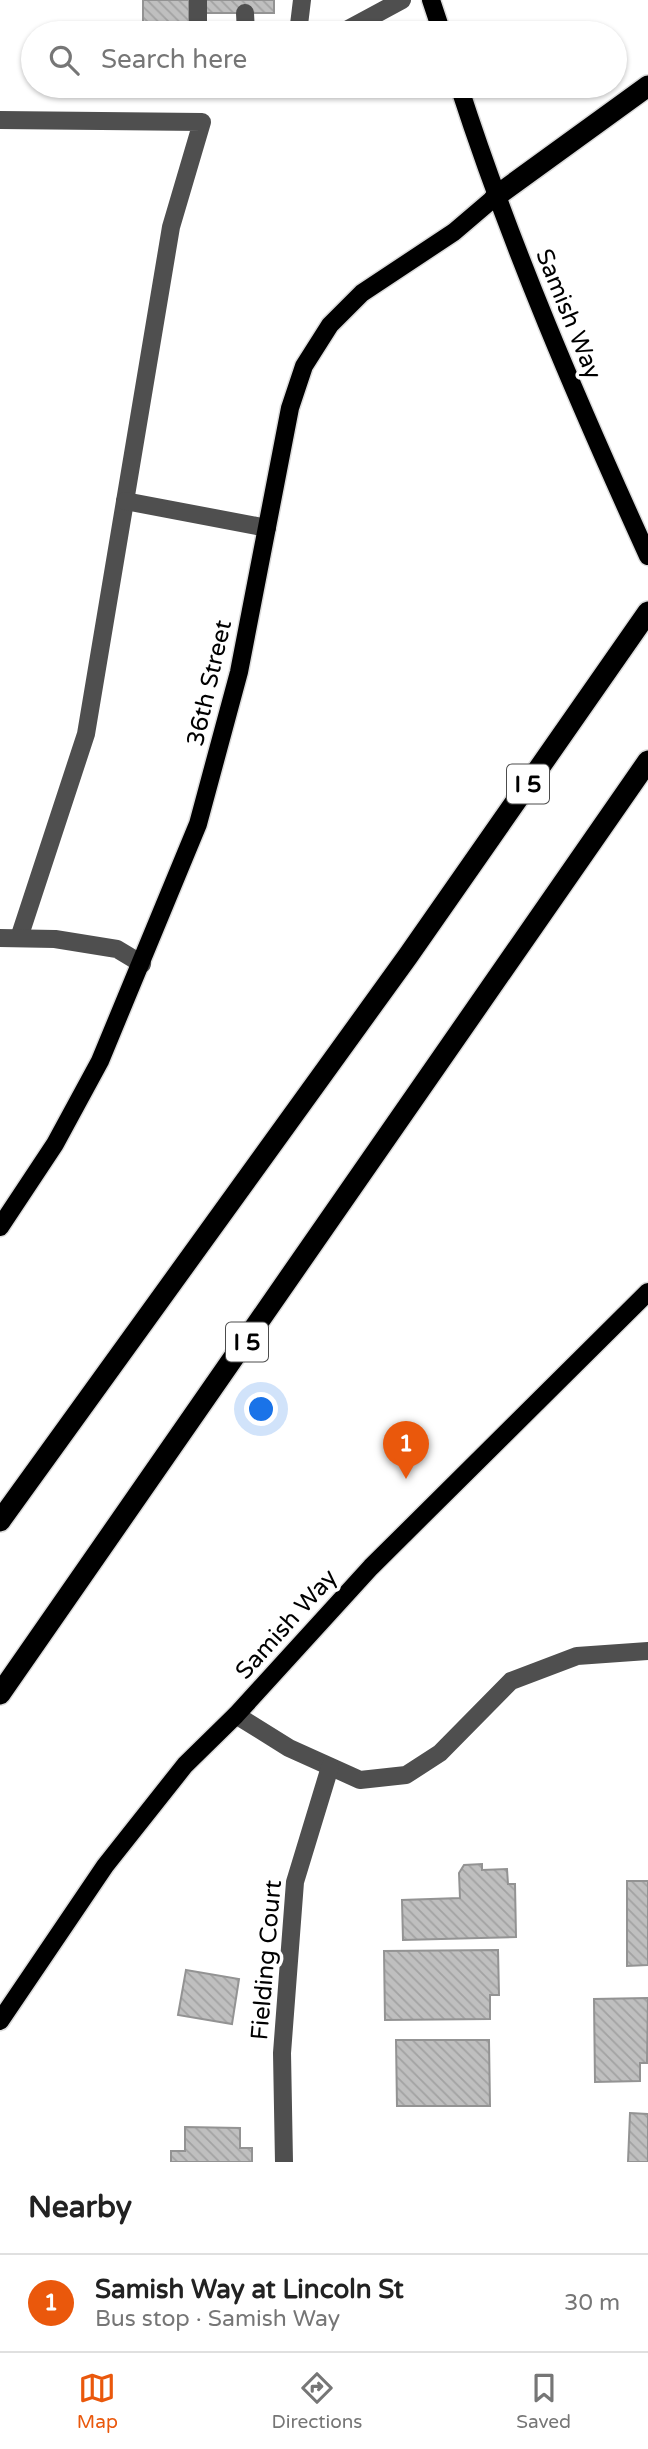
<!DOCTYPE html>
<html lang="en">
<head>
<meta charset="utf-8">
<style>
	:root { --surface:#fff; --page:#f2f2f2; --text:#222; --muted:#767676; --line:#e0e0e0; --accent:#ea580c }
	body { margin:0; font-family:"Varela Round",sans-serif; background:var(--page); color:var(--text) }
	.you { position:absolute; left:262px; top:1410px; width:24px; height:24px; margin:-18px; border:5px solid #fff; border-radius:50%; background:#1a73e8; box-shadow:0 0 0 10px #1a73e833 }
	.badge { display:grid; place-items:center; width:46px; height:46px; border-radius:50%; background:var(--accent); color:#fff; font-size:23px; font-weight:700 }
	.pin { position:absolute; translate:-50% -58px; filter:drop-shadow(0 2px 4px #0008) }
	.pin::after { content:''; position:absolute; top:37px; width:24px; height:21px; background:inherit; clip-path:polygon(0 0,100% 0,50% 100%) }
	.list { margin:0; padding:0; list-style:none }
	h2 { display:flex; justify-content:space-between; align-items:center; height:91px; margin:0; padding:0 28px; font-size:30px }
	h2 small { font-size:23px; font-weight:400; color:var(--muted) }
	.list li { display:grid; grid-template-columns:46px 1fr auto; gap:21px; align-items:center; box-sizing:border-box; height:98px; padding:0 28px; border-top:2px solid var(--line) }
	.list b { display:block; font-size:26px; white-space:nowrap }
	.list p { margin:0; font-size:23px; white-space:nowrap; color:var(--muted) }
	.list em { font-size:23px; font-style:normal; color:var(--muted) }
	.icon { flex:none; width:38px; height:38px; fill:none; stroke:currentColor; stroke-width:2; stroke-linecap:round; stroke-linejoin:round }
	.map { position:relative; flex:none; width:648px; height:2162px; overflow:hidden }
	.search { position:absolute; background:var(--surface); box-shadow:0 2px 5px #0004; left:21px; right:21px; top:21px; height:77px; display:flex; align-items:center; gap:18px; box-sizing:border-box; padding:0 24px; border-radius:38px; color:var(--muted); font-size:26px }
	.sheet { height:189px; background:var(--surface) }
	nav { display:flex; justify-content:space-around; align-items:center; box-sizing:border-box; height:98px; border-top:2px solid var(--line); background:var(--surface); font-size:19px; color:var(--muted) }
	nav a { display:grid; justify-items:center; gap:4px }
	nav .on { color:var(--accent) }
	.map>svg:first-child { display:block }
	.building { fill:url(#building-back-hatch); stroke:#939393; stroke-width:2 }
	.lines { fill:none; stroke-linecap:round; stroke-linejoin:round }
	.major-casing { stroke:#dbdbdb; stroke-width:21 }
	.highway-casing { stroke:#dbdbdb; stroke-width:24 }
	.minor { stroke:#4f4f4f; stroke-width:18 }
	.major { stroke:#000; stroke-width:18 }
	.highway { stroke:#000; stroke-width:21 }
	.labels { text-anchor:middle; stroke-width:7; stroke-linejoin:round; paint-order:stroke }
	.shield { fill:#fff; stroke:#4c4c4c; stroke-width:2 }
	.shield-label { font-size:23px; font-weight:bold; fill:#000 }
	.street-label { font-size:24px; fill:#000; stroke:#fff }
</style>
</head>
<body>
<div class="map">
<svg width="648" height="2162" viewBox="0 0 648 2162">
	<defs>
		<pattern id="building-back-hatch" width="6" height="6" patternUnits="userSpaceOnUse" patternTransform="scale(1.75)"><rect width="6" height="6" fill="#bfbfbf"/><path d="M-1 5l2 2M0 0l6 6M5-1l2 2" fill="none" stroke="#a2a2a2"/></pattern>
	</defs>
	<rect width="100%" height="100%" fill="#fff"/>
	<g class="building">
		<rect x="143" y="0" width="46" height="33"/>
		<rect x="203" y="0" width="71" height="13"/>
		<path d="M482,1864V1870L507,1869L508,1884H515L516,1937L403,1940L402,1900L460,1898L459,1873L464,1865Z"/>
		<path d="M627,1881H648V1965L627,1966Z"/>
		<path d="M498,1950L499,1995H490V2019L385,2020L384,1951Z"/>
		<path d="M186,1970L239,1979L232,2024L178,2015Z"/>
		<path d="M648,1998L647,2063H640V2081L595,2082L594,1999Z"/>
		<path d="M396,2040H489L490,2106H397Z"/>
		<path d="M630,2113L648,2114V2162H628Z"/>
		<path d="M185,2127L240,2128V2148H252V2162H171V2151H185Z"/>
	</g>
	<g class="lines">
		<g class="major-casing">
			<g id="major">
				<path d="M431,0L442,33"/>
				<path d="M459,86C511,247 578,402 648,556"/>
				<path d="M0,1227L55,1144L100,1061L198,824L239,672L290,408L304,366L330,325L362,293L454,232L495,197"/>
				<path d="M0,2021L105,1866L185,1765L236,1715L371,1567L648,1292"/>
			</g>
		</g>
		<g class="highway-casing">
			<g id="highway">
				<path d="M495,197L648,86"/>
				<path d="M0,1521L408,956L648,612"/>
				<path d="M0,1694L648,761"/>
			</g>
		</g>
		<g class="minor">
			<path d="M245,13L246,33"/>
			<path d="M198,33V0"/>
			<path d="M298,33L302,0"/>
			<path d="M341,33L402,0"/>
			<path d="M0,120L202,122L171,227L86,734L19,938"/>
			<path d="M125,501L267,528"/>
			<path d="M0,938L55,939L117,949L142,964"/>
			<path d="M236,1715L289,1748L360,1780L406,1775L440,1753L511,1681L577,1656L648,1651"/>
			<path d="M284,2162L282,2053L295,1882L330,1767"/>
		</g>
		<use href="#major" class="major"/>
		<use href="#highway" class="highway"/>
	</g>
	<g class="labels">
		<g class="shield">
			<rect x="507" y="764.5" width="42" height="39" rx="5"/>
			<rect x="226" y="1322.5" width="42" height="39" rx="5"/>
		</g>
		<g class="shield-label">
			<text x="528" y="792">I 5</text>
			<text x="247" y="1350">I 5</text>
		</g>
		<g class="street-label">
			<text transform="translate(569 314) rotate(68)" y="8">Samish Way</text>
			<text transform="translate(209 683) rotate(-77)" y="8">36th Street</text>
			<text transform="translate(286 1624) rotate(-48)" y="8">Samish Way</text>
			<text transform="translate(266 1960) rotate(-85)" y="8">Fielding Court</text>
		</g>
	</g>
</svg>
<div class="you"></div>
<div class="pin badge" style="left:406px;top:1479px">1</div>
<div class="search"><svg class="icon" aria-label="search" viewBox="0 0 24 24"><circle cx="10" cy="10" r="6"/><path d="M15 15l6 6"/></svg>Search here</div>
</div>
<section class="sheet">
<h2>Nearby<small></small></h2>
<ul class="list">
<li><span class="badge">1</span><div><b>Samish Way at Lincoln St</b><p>Bus stop · Samish Way</p></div><em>30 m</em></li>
</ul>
</section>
<nav>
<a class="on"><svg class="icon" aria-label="map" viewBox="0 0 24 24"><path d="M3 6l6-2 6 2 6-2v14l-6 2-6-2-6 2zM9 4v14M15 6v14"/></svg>Map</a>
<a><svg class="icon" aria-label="directions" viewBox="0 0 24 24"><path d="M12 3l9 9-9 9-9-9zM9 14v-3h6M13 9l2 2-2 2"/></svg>Directions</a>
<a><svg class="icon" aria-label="saved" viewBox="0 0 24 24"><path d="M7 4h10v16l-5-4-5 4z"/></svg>Saved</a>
</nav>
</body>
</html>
